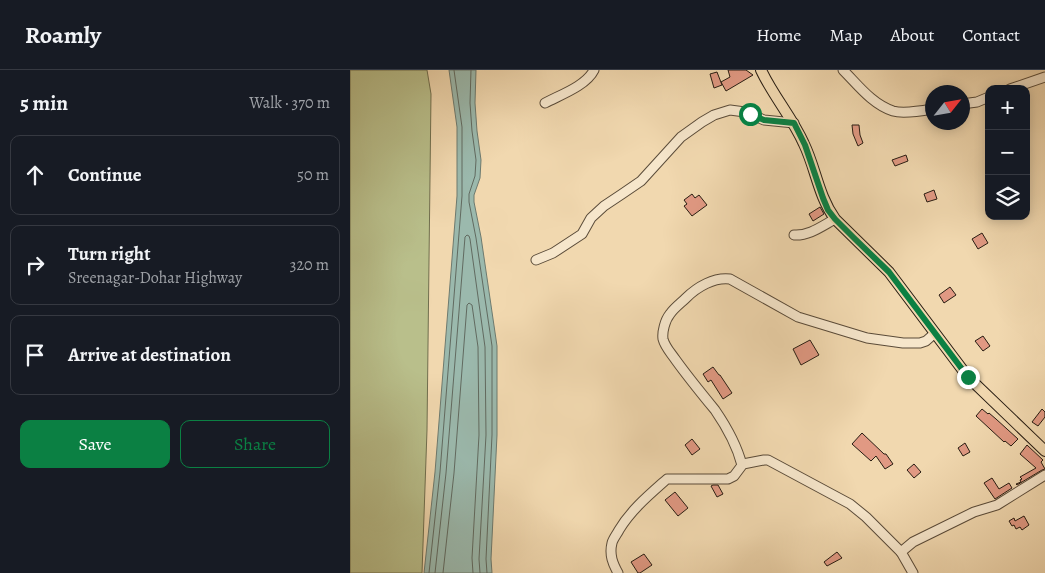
<!DOCTYPE html>
<html lang="en">
<head>
<meta charset="utf-8">
<style>
	:root { --surface:#171b24; --page:#242831; --text:#f1f3f6; --muted:#9ea1a6; --line:#363941; --accent:#0b8043 }
	body { margin:0; font-family:Alegreya,serif; background:var(--page); color:var(--text) }
	.controls { position:absolute; right:15px; top:15px; display:grid; overflow:hidden; border-radius:10px; box-shadow:0 2px 12px #0003 }
	.controls button { width:45px; height:45px; display:grid; place-items:center; padding:0; border:0; border-bottom:1px solid var(--line); background:var(--surface); color:var(--text); font:25px sans-serif }
	.compass { position:absolute; left:575px; top:15px; width:45px; height:45px; border-radius:50%; background:var(--surface); box-shadow:0 2px 12px #0003; rotate:59deg }
	.stop { position:absolute; width:15px; height:15px; margin:-11px; border:4px solid #0b8043; border-radius:50%; background:#fff }
	.stop.end { background:#0b8043; border-color:#fff; box-shadow:0 1px 5px #0008 }
	.list { margin:0; padding:0; list-style:none }
	h2 { display:flex; justify-content:space-between; align-items:center; height:65px; margin:0; padding:0 20px; font-size:21px }
	h2 small { font-size:16px; font-weight:400; color:var(--muted) }
	.list li { display:grid; grid-template-columns:32px 1fr auto; gap:15px; align-items:center; box-sizing:border-box; height:80px; margin:0 10px 10px; padding:0 10px; border:1px solid var(--line); border-radius:10px }
	.list b { display:block; font-size:19px; white-space:nowrap }
	.list p { margin:0; font-size:16px; white-space:nowrap; color:var(--muted) }
	.list em { font-size:16px; font-style:normal; color:var(--muted) }
	.actions { display:flex; gap:10px; padding:15px 20px }
	.actions a { flex:1; padding:11px 0; border:1px solid var(--accent); border-radius:10px; text-align:center; font-size:18px; color:var(--accent) }
	.actions .main { background:var(--accent); color:#fff }
	.icon { flex:none; width:28px; height:28px; fill:none; stroke:currentColor; stroke-width:2; stroke-linecap:round; stroke-linejoin:round }
	.map { position:relative; flex:none; width:695px; height:503px; overflow:hidden }
	header { display:flex; align-items:center; gap:30px; box-sizing:border-box; height:70px; padding:0 25px; background:var(--surface); border-bottom:1px solid var(--line) }
	header strong { font-size:24px }
	nav { display:flex; gap:28px; margin-inline-start:auto; font-size:18px }
	main { display:flex }
	aside { flex:1; background:var(--surface) }
	.map>svg:first-child { display:block }
	.green { fill:#b9bf8b; stroke:#706e4e }
	.water { fill:#9bb9ad; stroke:#6d7a6f }
	.lines { fill:none; stroke-linecap:round; stroke-linejoin:round }
	.shore { stroke:#616a60; stroke-width:1 }
	.building { fill:#e19983; stroke:#271c12 }
	.minor-casing { stroke:#5a4b39; stroke-width:11 }
	.major-casing { stroke:#271c12; stroke-width:12 }
	.minor { stroke:#f6e6cb; stroke-width:9 }
	.major { stroke:#f1d8af; stroke-width:10 }
	.route { stroke:#0b8043; stroke-width:6 }
</style>
</head>
<body>
<header>
<strong>Roamly</strong>
<nav><a>Home</a><a>Map</a><a>About</a><a>Contact</a></nav>
</header>
<main>
<aside>
<h2>5 min<small>Walk · 370 m</small></h2>
<ul class="list">
<li><svg class="icon" aria-label="ahead" viewBox="0 0 24 24"><path d="M12 20V5M6 11l6-6 6 6"/></svg><div><b>Continue</b></div><em>50 m</em></li>
<li><svg class="icon" aria-label="right" viewBox="0 0 24 24"><path d="M7 20v-9h11M14 6l5 5-5 5"/></svg><div><b>Turn right</b><p>Sreenagar-Dohar Highway</p></div><em>320 m</em></li>
<li><svg class="icon" aria-label="arrive" viewBox="0 0 24 24"><path d="M6 21V4h12l-3 4 3 4H6"/></svg><div><b>Arrive at destination</b></div></li>
</ul>
<div class="actions"><a class="main">Save</a><a>Share</a></div>
</aside>
<div class="map">
<svg width="695" height="503" viewBox="0 0 695 503">
	<rect width="100%" height="100%" fill="#f1d8af"/>
	<filter id="stains"><feTurbulence type="fractalNoise" baseFrequency=".004" numOctaves="4"/><feColorMatrix values="0 0 0 0 .2 0 0 0 0 .09 0 0 0 0 .02 0 0 0 .5 -.17"/></filter>
	<radialGradient id="worn" r=".72"><stop offset=".6" stop-color="#630" stop-opacity="0"/><stop offset="1" stop-color="#630" stop-opacity=".3"/></radialGradient>
	<path class="green" d="M0,0H77L81,24L77,360L72,503H0Z"/>
	<path class="water" d="M99,0H126L125,33L127,61L131,90L130,108L124,125V132L131,167L147,276V365L141,489L142,503H74L85,402L107,126V57Z"/>
	<g class="lines">
		<g class="shore">
			<path d="M121,0L120,33L122,61L126,90L125,106L119,124V132L126,168L142,276V365L136,489L137,503"/>
			<path d="M79,503L90,402L112,126V57L104,0"/>
			<path d="M85,503L96,403L115,167L117,165L119,166L120,169L135,277L136,365L129,489L130,503"/>
			<path d="M93,503L104,403L117,235L119,233L122,235L128,277L129,365L122,488L123,503"/>
		</g>
	</g>
	<g class="building">
		<path d="M378,0H396L403,5L376,21L371,12L380,7Z"/>
		<path d="M367,2L372,15L364,18L360,4Z"/>
		<path d="M502,55H509L510,65L513,73L508,76L503,64Z"/>
		<path d="M556,85L558,91L545,96L542,90Z"/>
		<path d="M584,120L587,129L577,132L574,124Z"/>
		<path d="M342,124L345,128L349,125L357,135L342,146L334,136L337,134L334,130Z"/>
		<path d="M470,137L474,144L463,151L459,144Z"/>
		<path d="M632,163L638,173L628,179L622,169Z"/>
		<path d="M600,217L606,225L594,233L589,225Z"/>
		<path d="M633,266L640,276L633,281L625,271Z"/>
		<path d="M460,270L469,285L451,295L443,279Z"/>
		<path d="M363,297L369,305H370L382,323L373,329L361,310L358,312L353,304Z"/>
		<path d="M632,339L638,344L639,343L646,349L668,369L661,376L655,371L654,372L626,346Z"/>
		<path d="M692,339L695,342V347L688,356L682,352Z"/>
		<path d="M512,363L534,384H536L543,394L535,399L526,386L521,391L502,374Z"/>
		<path d="M342,369L350,379L342,385L335,375Z"/>
		<path d="M615,373L620,382L613,386L608,378Z"/>
		<path d="M677,375L693,390L691,392L695,399L692,400L667,415L666,414L671,412L670,410L672,409L670,407L686,398L670,384Z"/>
		<path d="M564,394L571,402L564,408L557,400Z"/>
		<path d="M642,408L649,419L659,413L662,418L645,429L634,413Z"/>
		<path d="M363,415H368L373,424L367,427L361,416Z"/>
		<path d="M325,422L338,438L328,446L315,430Z"/>
		<path d="M674,446L679,455L672,460L670,457L666,459L664,455L662,456L659,451L664,448L665,451Z"/>
		<path d="M487,482L492,488L477,496L474,492Z"/>
		<path d="M294,484L302,495L290,503H288L281,492Z"/>
	</g>
	<g class="lines">
		<g class="minor-casing">
			<g id="minor">
				<path d="M493,0C508,15 522,34 543,41C553,44 571,41 582,39"/>
				<path d="M660,19L695,7"/>
				<path d="M195,33C210,25 236,16 244,0"/>
				<path d="M612,34L627,32L639,27"/>
				<path d="M444,165C459,166 472,156 485,149"/>
				<path d="M186,190L203,183L232,164L241,148L254,136L272,124L291,111L331,67L352,52L364,45L380,40L395,42L414,50L444,53"/>
				<path d="M392,395C387,376 376,356 365,340C351,323 338,307 325,289C321,283 315,277 313,269C312,262 315,250 320,244C324,238 331,233 336,228C347,217 364,207 380,209L448,247L517,268L553,273H570L576,271L585,263"/>
				<path d="M268,503C263,494 259,485 262,473C263,469 267,464 269,460C281,440 299,425 317,409H378L384,406L393,394L414,390H418L500,434L516,447L551,482"/>
				<path d="M563,503L551,482L563,472L624,442L647,435L695,405"/>
			</g>
		</g>
		<g class="major-casing">
			<path id="major" d="M411,0C423,26 442,47 454,74C466,99 468,125 485,149L539,202L618,307L695,381"/>
		</g>
		<use href="#minor" class="minor"/>
		<use href="#major" class="major"/>
	</g>
	<g class="lines">
		<path class="route" d="M400,44L414,50L444,53L455,75L473,128L478,140L485,149L504,168L539,202L618,307"/>
	</g>
	<rect width="100%" height="100%" filter="url(#stains)"/>
	<rect width="100%" height="100%" fill="url(#worn)"/>
</svg>
<div class="controls">
<button>+</button>
<button>−</button>
<button><svg class="icon" aria-label="layers" viewBox="0 0 24 24"><path d="M12 4l9 5-9 5-9-5zM3 14l9 5 9-5"/></svg></button>
</div>
<svg class="compass" viewBox="-18 -18 36 36"><path d="M0-13l5 13h-10z" fill="#e53935"/><path d="M0 13l5-13h-10z" fill="#9ea1a6"/></svg>
<div class="stop" style="left:400px;top:44px"></div>
<div class="stop end" style="left:618px;top:307px"></div>
</div>
</main>
</body>
</html>
